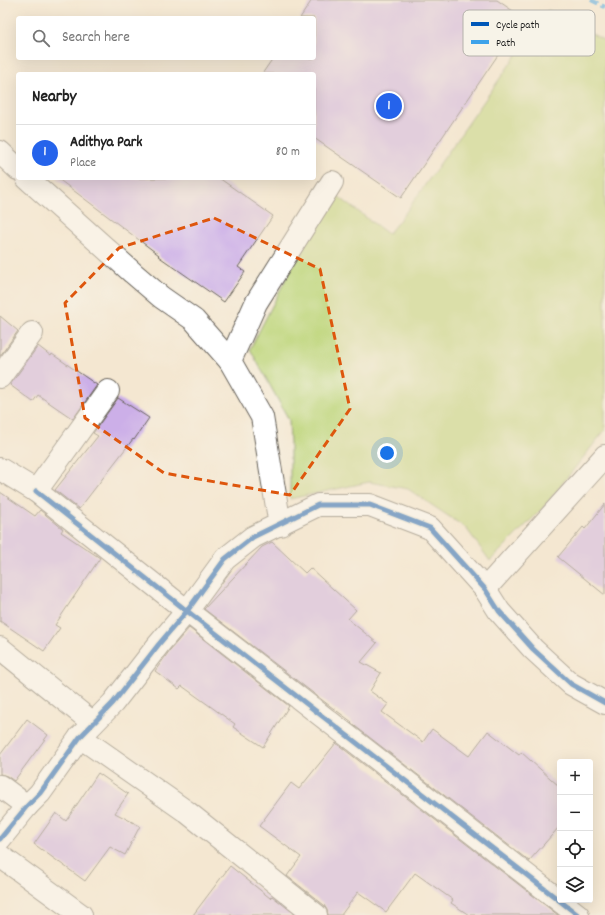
<!DOCTYPE html>
<html lang="en">
<head>
<meta charset="utf-8">
<style>
	:root { --surface:#fff; --page:#f2f2f2; --text:#222; --muted:#767676; --line:#e0e0e0; --accent:#2563eb }
	body { margin:0; font-family:Dekko,sans-serif; background:var(--page); color:var(--text) }
	.controls { position:absolute; right:12px; bottom:12px; display:grid; overflow:hidden; border-radius:4px; box-shadow:0 4px 16px #0002 }
	.controls button { width:36px; height:36px; display:grid; place-items:center; padding:0; border:0; border-bottom:1px solid var(--line); background:var(--surface); color:var(--text); font:20px sans-serif }
	.you { position:absolute; left:387px; top:453px; width:14px; height:14px; margin:-10px; border:3px solid #fff; border-radius:50%; background:#1a73e8; box-shadow:0 0 0 6px #1a73e833 }
	.badge { display:grid; place-items:center; width:26px; height:26px; border-radius:50%; background:var(--accent); color:#fff; font-size:13px; font-weight:700 }
	.pin { position:absolute; translate:-50% -50%; border:2px solid #fff; box-shadow:0 1px 4px #0006 }
	.list { margin:0; padding:0; list-style:none }
	h2 { display:flex; justify-content:space-between; align-items:center; height:52px; margin:0; padding:0 16px; font-size:17px }
	h2 small { font-size:13px; font-weight:400; color:var(--muted) }
	.list li { display:grid; grid-template-columns:26px 1fr auto; gap:12px; align-items:center; box-sizing:border-box; height:56px; padding:0 16px; border-top:1px solid var(--line) }
	.list b { display:block; font-size:15px; white-space:nowrap }
	.list p { margin:0; font-size:13px; white-space:nowrap; color:var(--muted) }
	.list em { font-size:13px; font-style:normal; color:var(--muted) }
	.icon { flex:none; width:22px; height:22px; fill:none; stroke:currentColor; stroke-width:2; stroke-linecap:round; stroke-linejoin:round }
	.map { position:relative; flex:none; width:605px; height:915px; overflow:hidden }
	.search { position:absolute; background:var(--surface); box-shadow:0 4px 16px #0002; left:16px; top:16px; width:300px; height:44px; display:flex; align-items:center; gap:10px; box-sizing:border-box; padding:0 14px; border-radius:4px; color:var(--muted); font-size:15px }
	.panel { position:absolute; background:var(--surface); box-shadow:0 4px 16px #0002; left:16px; top:72px; width:300px; height:108px; border-radius:4px }
	.map>svg:first-child { display:block }
	.green { fill:#bdd579; stroke:#6c784a }
	.building { fill:#ccafe8 }
	.lines { fill:none; stroke-linecap:round; stroke-linejoin:round }
	.minor-casing { stroke:#68635b; stroke-width:24 }
	.minor { stroke:#fff; stroke-width:22 }
	.quiet { stroke:#3da2ea; stroke-width:4; stroke-dasharray:8 4; stroke-linecap:butt }
	.cycleway-casing { stroke:#f7f3e8; stroke-width:8 }
	.cycleway { stroke:#0057b8; stroke-width:5 }
	.marked { fill:none; stroke:#de560d; stroke-width:3; stroke-dasharray:8 5; stroke-linejoin:round }
	.key { fill:#f7f3e8; stroke:#b5b2ab; stroke-width:1 }
	.key-label { font-size:11px; fill:#1c1c1c }
</style>
</head>
<body>
<div class="map">
<svg width="605" height="915" viewBox="0 0 605 915">
	<rect width="100%" height="100%" fill="#f7f3e8"/>
	<filter id="ink" filterUnits="userSpaceOnUse"><feTurbulence type="fractalNoise" baseFrequency=".025" numOctaves="2"/><feDisplacementMap in="SourceGraphic" scale="8" xChannelSelector="R" yChannelSelector="G"/><feConvolveMatrix kernelMatrix="1 2 1 2 8 2 1 2 1" color-interpolation-filters="sRGB"/></filter>
	<filter id="wash" filterUnits="userSpaceOnUse"><feTurbulence type="fractalNoise" baseFrequency=".012" numOctaves="4" result="noise"/><feDisplacementMap in="SourceGraphic" scale="16" xChannelSelector="R" yChannelSelector="G"/><feGaussianBlur stdDeviation="0.9" result="paint"/><feColorMatrix in="noise" values="0 0 0 0 0 0 0 0 0 0 0 0 0 0 0 0 0 1.4 0 .05"/><feComposite in="paint" operator="in"/></filter>
	<g filter="url(#wash)">
		<rect width="100%" height="100%" fill="#f4e7d1"/>
		<path class="green" d="M548,10L605,41V430L543,508L490,561L466,528L408,489L369,482L290,499V444L289,420L250,349L331,191L388,234L406,212Z"/>
		<g id="blocks">
			<g class="building">
				<path d="M312,0H497L523,18L401,198L314,138V74H262L273,58H314V18H300Z"/>
				<path d="M57,178H219L273,216L238,267L245,272L224,302L158,256L159,255Z"/>
				<path d="M0,316L18,331L0,356Z"/>
				<path d="M38,346L51,356L52,354L97,385L73,419L38,395L33,402L10,385Z"/>
				<path d="M118,398L149,418L134,440L133,439L79,509L55,490L98,436L93,433Z"/>
				<path d="M0,492L35,516L40,510L63,529L61,532L100,558L55,625L60,628L44,651L0,621Z"/>
				<path d="M605,504V595L558,557L583,527L585,529Z"/>
				<path d="M272,542L305,573L310,568L356,610L348,619L377,643L361,662L381,673L370,691L388,704L382,712L423,742L432,729L469,756L488,731L519,755L521,752L560,787V826L529,861L351,723L352,722L326,703L204,609L262,547Z"/>
				<path d="M189,628L289,706L263,747L233,727L235,724L182,686L179,689L155,671L170,650Z"/>
				<path d="M27,719L48,735L14,781L7,776L0,774V755Z"/>
				<path d="M336,743L558,915H469L451,903L453,900L415,873L386,912L358,892L341,915H328L327,910L324,905L287,876L301,857L259,826L291,783L299,789Z"/>
				<path d="M98,773L128,794L115,813L140,826L125,855L110,847L85,881L34,844L56,813L66,821Z"/>
				<path d="M230,866L270,898L272,896L296,915H193Z"/>
			</g>
		</g>
	</g>
	<g filter="url(#ink)">
		<use href="#blocks" fill-opacity="0" stroke="#68635b" stroke-width="1"/>
		<g class="lines">
			<g class="minor-casing">
				<g id="minor">
					<path d="M0,152L18,169"/>
					<path d="M27,178L133,273L161,297L194,320L230,361"/>
					<path d="M0,377L32,333"/>
					<path d="M0,469L36,491L108,391"/>
					<path d="M36,491L187,611L578,915"/>
					<path d="M280,525L262,417L230,361L256,303L332,182"/>
					<path d="M485,589L605,456"/>
					<path d="M0,648L93,723"/>
					<path d="M80,737L187,812L316,915"/>
					<path d="M0,786L27,806"/>
					<path d="M0,839L27,806L40,793L80,737L113,703L159,644L187,611L225,559L253,537L318,505H370L430,528L485,589L499,611L533,649L571,684L605,703"/>
					<path d="M0,856L81,915"/>
				</g>
			</g>
			<use href="#minor" class="minor"/>
			<path class="quiet" d="M591,0L605,7"/>
			<g class="cycleway-casing">
				<g id="cycleway">
					<path d="M36,491L187,611L578,915"/>
					<path d="M0,839L27,806L40,793L80,737L113,703L159,644L187,611L225,559L253,537L318,505H370L430,528L485,589L499,611L533,649L571,684L605,703"/>
				</g>
			</g>
			<use href="#cycleway" class="cycleway"/>
		</g>
	</g>
	<path d="M0 0H605V915H0ZM214,218L320,269L350,409L290,495L164,473L85,418L65,303L119,248Z" fill="#f4e7d1" fill-opacity=".55" fill-rule="evenodd"/>
	<path class="marked" d="M214,218L320,269L350,409L290,495L164,473L85,418L65,303L119,248Z"/>
	<rect x="463" y="10" width="132" height="46" rx="6" class="key"/>
	<rect x="471" y="22" width="18" height="4" fill="#0057b8"/>
	<rect x="471" y="40" width="18" height="4" fill="#3da2ea"/>
	<g class="key-label">
		<text x="496" y="28">Cycle path</text>
		<text x="496" y="46">Path</text>
	</g>
</svg>
<div class="controls">
<button>+</button>
<button>−</button>
<button><svg class="icon" aria-label="locate" viewBox="0 0 24 24"><circle cx="12" cy="12" r="6"/><path d="M12 2v4M12 18v4M2 12h4M18 12h4"/></svg></button>
<button><svg class="icon" aria-label="layers" viewBox="0 0 24 24"><path d="M12 4l9 5-9 5-9-5zM3 14l9 5 9-5"/></svg></button>
</div>
<div class="you"></div>
<div class="pin badge" style="left:389px;top:106px">1</div>
<div class="search"><svg class="icon" aria-label="search" viewBox="0 0 24 24"><circle cx="10" cy="10" r="6"/><path d="M15 15l6 6"/></svg>Search here</div>
<section class="panel">
<h2>Nearby<small></small></h2>
<ul class="list">
<li><span class="badge">1</span><div><b>Adithya Park</b><p>Place</p></div><em>80 m</em></li>
</ul>
</section>
</div>
</body>
</html>
